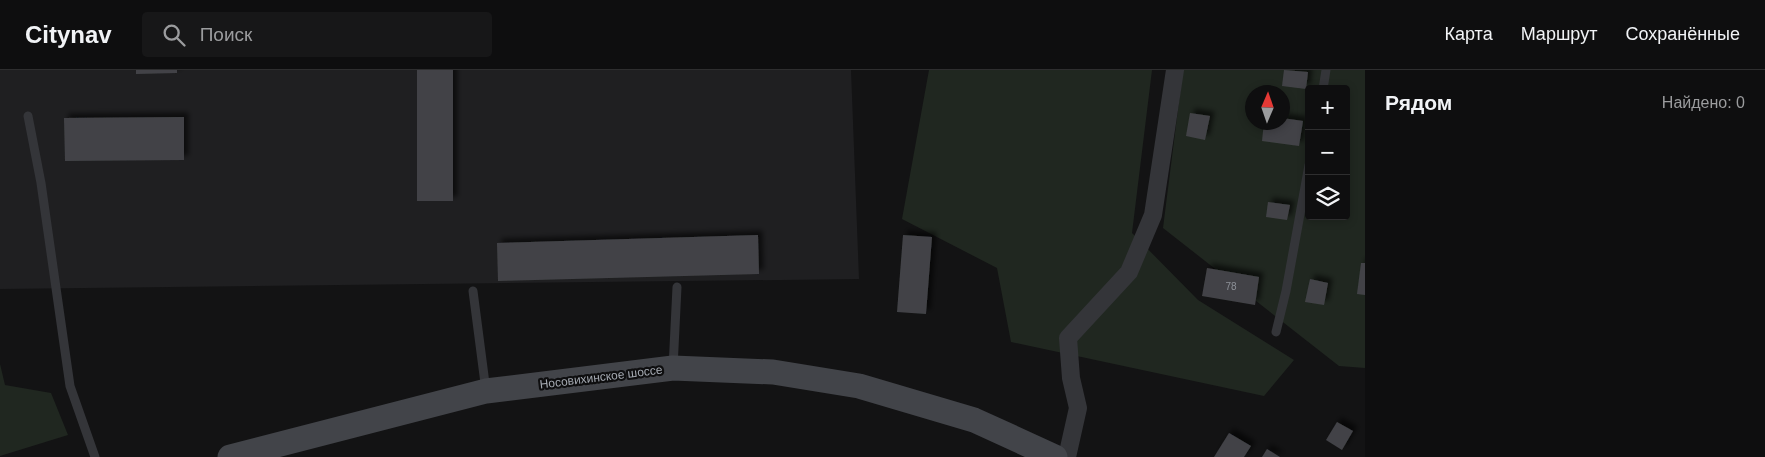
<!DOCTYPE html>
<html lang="ru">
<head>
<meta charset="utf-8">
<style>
	:root { --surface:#0e0e0f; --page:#171718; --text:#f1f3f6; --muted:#9b9c9e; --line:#2e2e2f }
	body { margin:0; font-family:Helvetica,sans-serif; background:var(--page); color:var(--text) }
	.controls { position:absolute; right:15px; top:15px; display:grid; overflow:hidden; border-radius:5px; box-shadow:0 2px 8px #0003 }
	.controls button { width:45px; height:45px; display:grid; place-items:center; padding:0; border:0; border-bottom:1px solid var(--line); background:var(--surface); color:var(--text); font:25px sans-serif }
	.compass { position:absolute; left:1245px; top:15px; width:45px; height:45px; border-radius:50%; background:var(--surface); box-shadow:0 2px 8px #0003; rotate:2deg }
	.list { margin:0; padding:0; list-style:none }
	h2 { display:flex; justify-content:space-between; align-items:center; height:65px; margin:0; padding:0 20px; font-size:21px }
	h2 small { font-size:16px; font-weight:400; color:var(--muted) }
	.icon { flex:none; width:28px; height:28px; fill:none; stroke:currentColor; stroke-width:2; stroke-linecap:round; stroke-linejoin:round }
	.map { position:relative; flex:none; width:1365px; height:387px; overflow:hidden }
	header { display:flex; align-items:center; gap:30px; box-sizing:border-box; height:70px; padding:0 25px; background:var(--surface); border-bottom:1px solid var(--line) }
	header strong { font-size:24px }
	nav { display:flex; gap:28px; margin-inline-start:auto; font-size:18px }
	.search { width:350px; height:45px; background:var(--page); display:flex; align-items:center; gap:12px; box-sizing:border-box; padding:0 18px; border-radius:5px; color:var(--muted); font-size:19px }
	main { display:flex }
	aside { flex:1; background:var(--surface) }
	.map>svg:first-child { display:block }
	.built { fill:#1f1f21 }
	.green { fill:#202720; fill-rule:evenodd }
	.building { fill:#424347; filter:url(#shadow) }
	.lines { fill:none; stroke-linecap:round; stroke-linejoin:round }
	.service { stroke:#343539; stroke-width:9 }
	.minor { stroke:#343539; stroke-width:18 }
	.secondary { stroke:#424449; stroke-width:25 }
	.labels { text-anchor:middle; stroke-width:4.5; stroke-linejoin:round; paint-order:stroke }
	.number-label { font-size:10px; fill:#8d9198 }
	.street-label { font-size:12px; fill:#a6abb3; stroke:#0e0e0f }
</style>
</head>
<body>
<header>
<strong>Citynav</strong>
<div class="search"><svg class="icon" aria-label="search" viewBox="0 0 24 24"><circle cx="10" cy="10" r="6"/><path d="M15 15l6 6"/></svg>Поиск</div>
<nav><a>Карта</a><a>Маршрут</a><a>Сохранённые</a></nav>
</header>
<main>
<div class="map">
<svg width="1365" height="387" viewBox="0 0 1365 387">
	<defs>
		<filter id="shadow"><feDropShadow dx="4.5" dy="-4.5" stdDeviation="2.5" flood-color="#0009"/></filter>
	</defs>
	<rect width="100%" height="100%" fill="#131314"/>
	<path class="built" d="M0,0H851L859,209L0,219Z"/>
	<g class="green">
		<path d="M929,0H1152L1132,163L1198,230L1294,290L1264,326L1011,272L997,198L902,149Z"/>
		<path d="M1183,0H1365V298L1339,296L1163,158ZM1309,19H1346V146H1309ZM1252,22H1282V52H1252Z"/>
		<path d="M0,294L5,315L51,323L68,365L0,386Z"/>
	</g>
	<g class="building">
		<path d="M136,0H177V3L136,4Z"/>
		<rect x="417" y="0" width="36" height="131"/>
		<path d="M1284,0L1308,2L1306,19L1282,16Z"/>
		<path d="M1190,43L1210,46L1205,70L1186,66Z"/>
		<path d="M184,47V90L65,91L64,48Z"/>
		<path d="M1282,48L1303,51L1299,76L1262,71L1264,52H1282Z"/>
		<path d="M1268,132L1290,135L1287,150L1266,147Z"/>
		<path d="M758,165L759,204L498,211L497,173Z"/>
		<path d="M903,165L932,167L926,244L897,242Z"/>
		<path d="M1361,193H1365V225L1357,224Z"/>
		<path d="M1207,198L1259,207L1255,235L1202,226Z"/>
		<path d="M1310,209L1328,213L1324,235L1305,232Z"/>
		<path d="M1337,352L1353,361L1342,380L1326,370Z"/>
		<path d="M1229,363L1251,376L1244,387H1214Z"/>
		<path d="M1267,379L1280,387H1262Z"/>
	</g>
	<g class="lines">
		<g class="service">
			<path d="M1323,19L1326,0"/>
			<path d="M28,46L41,113L70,316L95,387"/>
			<path d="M473,221L486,321"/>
			<path d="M1276,262L1286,221L1309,95"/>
			<path d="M673,298L677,217"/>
		</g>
		<path class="minor" d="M1067,387L1078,338L1071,308L1068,268L1129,202L1153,145L1175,0"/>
		<path class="secondary" d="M230,387L486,321L673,298L773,302L859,316L974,350L1055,387"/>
	</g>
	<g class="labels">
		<g class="number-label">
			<text x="1231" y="220">78</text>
		</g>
		<g class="street-label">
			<text transform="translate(601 307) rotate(-7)" y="4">Носовихинское шоссе</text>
		</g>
	</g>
</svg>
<div class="controls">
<button>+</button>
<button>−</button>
<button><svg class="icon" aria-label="layers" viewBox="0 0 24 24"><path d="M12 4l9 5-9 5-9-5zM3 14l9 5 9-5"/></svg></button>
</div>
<svg class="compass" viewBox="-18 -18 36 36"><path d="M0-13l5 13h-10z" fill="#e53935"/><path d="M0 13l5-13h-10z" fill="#9b9c9e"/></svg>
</div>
<aside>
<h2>Рядом<small>Найдено: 0</small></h2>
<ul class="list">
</ul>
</aside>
</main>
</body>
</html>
